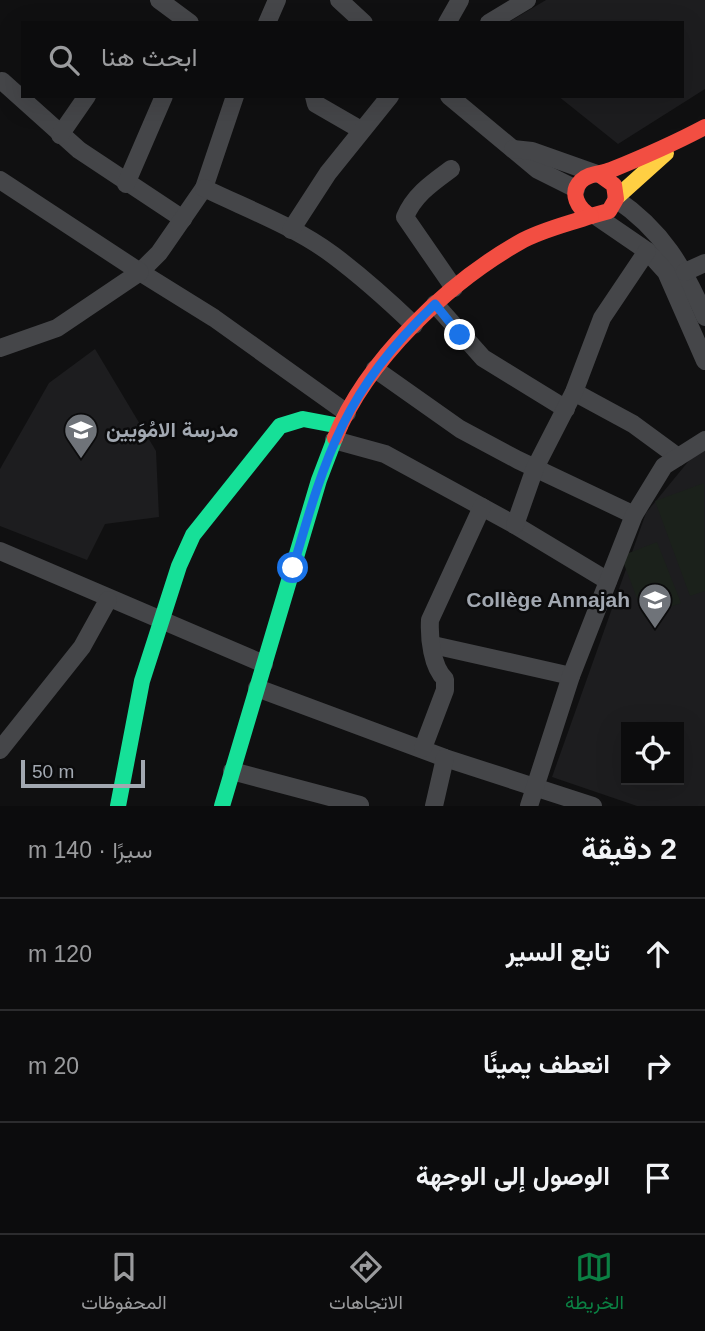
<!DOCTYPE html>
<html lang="ar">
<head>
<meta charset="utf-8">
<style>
	:root { --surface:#0c0c0d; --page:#1a1a1b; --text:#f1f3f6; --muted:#9a9b9d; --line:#2c2c2e; --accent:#0b8043 }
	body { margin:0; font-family:Arial,Vazirmatn,sans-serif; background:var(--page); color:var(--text); direction:rtl }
	.controls { position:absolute; right:21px; bottom:21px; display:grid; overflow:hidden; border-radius:0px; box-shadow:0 7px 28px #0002 }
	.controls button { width:63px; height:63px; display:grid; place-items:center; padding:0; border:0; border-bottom:2px solid var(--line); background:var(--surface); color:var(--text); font:35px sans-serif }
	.scale { position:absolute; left:21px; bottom:18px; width:124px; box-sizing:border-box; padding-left:7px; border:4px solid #a2a8b1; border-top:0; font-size:19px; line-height:24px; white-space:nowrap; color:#a2a8b1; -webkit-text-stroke:5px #0b0b0c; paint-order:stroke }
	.stop { position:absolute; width:21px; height:21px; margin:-16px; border:5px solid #1a73e8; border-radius:50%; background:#fff }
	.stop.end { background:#1a73e8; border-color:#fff; box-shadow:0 2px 7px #0008 }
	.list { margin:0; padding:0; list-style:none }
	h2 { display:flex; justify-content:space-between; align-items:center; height:91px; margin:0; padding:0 28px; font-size:30px }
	h2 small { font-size:23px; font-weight:400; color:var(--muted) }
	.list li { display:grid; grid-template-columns:46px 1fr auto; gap:21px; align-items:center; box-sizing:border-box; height:112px; padding:0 28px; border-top:2px solid var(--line) }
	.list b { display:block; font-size:26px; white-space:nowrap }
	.list em { font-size:23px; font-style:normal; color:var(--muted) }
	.icon { flex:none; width:38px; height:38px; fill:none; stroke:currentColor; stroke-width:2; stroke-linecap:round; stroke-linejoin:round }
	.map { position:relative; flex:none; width:705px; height:806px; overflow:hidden; direction:ltr }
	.search { position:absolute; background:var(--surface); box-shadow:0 7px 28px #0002; left:21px; right:21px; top:21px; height:77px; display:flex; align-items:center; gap:18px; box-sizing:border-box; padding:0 24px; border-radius:0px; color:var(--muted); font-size:26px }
	.sheet { height:427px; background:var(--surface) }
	nav { display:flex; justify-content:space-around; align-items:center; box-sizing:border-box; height:98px; border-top:2px solid var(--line); background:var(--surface); font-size:19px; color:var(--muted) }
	nav a { display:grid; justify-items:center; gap:4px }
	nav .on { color:var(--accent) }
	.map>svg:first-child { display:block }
	.built { fill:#1d1d1f; fill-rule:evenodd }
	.green { fill:#1b211b }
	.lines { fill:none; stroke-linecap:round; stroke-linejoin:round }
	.street { stroke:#454649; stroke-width:18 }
	.fast { stroke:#16e098; stroke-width:16 }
	.slow { stroke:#ffcf43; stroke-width:16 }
	.jam { stroke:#f24e42; stroke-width:16 }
	.route { stroke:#1a73e8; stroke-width:9 }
	.labels { text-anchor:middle; stroke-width:5; stroke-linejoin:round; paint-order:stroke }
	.poi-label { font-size:21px; font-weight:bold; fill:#a2a8b1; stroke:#0b0b0c; text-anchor:start }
</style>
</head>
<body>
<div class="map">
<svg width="705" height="806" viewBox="0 0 705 806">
	<rect width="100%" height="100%" fill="#101011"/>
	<g class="built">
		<path d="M546,0H705V89L618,144L558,96H682V23H507Z"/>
		<path d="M95,349L156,451L159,517L105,524L87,560L0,526V469L49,383Z"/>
		<path d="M705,449V806H637L552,777L646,513L692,457ZM626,727H679V780H626Z"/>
	</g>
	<g class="green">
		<path d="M704,483L705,591L690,596L655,501Z"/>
		<path d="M657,542L681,603L644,617L621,556Z"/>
	</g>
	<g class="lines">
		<g class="street">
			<path d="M159,0L190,23"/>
			<path d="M339,0L364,23"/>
			<path d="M267,23L277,0"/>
			<path d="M447,23L460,0"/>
			<path d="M489,23L527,0"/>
			<path d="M2,81L79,150L183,219"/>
			<path d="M235,96L204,188L159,253L140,272L214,318L347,413"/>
			<path d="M314,96L316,104L361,130"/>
			<path d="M449,96L538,170L576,189"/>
			<path d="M60,135L87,96"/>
			<path d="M513,149L532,151L597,174"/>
			<path d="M451,169C432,183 414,195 405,217L454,288"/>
			<path d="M0,180L140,272L57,328L0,348"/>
			<path d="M126,184L164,96"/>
			<path d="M204,188C247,209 294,226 333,255C361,276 388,300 414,325"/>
			<path d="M616,199C662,230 684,268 705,317"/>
			<path d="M596,216L647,251L666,272L705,361"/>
			<path d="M291,230L328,173L390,96"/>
			<path d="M685,272L705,263"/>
			<path d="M435,304L483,358L566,409"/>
			<path d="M375,369L460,429L518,460L634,515"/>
			<path d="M574,392L633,424L678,457"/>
			<path d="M334,440L385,454L515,525L608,581"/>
			<path d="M515,525L535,468L574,392L602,318L647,251"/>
			<path d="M0,551L264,664"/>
			<path d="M433,645L571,676"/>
			<path d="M257,688L445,758L593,806"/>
			<path d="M423,748L445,690V679C432,667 429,638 430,620L482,507"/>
			<path d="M0,750L82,647L108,600"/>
			<path d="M232,771L360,805"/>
			<path d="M434,806L445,758"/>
			<path d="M529,806L571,676L634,515L664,466L705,440"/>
		</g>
		<g class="fast">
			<path d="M118,806L142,681L179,566L193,535L280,426L303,419L340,426"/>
			<path d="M222,806L319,480L335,438"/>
		</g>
		<path class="slow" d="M617,197L666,153"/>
		<g class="jam">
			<path d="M600,175L614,185L616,199L609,211L591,216C578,209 569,193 581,181C589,173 601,174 611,170C643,157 675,143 705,127"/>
			<path d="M335,438C366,360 449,282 520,242C541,230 568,224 591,216"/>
		</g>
	</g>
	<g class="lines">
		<path class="route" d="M293,568C326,453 345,390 435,304L460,335"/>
	</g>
	<defs>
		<g id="school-pin" transform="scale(1.75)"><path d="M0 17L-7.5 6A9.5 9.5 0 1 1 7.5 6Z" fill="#6f7379" stroke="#0b0b0c"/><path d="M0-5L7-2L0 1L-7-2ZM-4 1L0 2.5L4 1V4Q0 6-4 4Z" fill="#fff"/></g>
	</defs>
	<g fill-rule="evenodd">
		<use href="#school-pin" x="81" y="430"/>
		<use href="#school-pin" x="655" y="600"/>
	</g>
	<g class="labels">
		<g class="poi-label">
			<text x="106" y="437">مدرسة الامُوَيين</text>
			<text x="630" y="607" text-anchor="end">Collège Annajah</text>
		</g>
	</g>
</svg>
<div class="controls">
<button><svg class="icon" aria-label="locate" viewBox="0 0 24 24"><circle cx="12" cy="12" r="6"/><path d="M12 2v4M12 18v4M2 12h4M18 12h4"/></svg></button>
</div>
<div class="scale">50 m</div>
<div class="stop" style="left:293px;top:568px"></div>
<div class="stop end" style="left:460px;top:335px"></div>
<div class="search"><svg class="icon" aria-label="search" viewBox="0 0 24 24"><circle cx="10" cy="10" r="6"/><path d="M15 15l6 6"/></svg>ابحث هنا</div>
</div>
<section class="sheet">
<h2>2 دقيقة<small>سيرًا · 140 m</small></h2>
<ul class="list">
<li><svg class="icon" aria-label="ahead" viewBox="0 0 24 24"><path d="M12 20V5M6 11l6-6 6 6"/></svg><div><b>تابع السير</b></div><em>120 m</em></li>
<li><svg class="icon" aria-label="right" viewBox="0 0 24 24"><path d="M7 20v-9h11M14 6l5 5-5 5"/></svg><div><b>انعطف يمينًا</b></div><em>20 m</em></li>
<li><svg class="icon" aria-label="arrive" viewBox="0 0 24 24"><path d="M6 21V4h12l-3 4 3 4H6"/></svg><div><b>الوصول إلى الوجهة</b></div></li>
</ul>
</section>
<nav>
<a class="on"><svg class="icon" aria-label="map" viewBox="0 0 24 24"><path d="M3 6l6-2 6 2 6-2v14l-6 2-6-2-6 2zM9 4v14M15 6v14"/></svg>الخريطة</a>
<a><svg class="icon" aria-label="directions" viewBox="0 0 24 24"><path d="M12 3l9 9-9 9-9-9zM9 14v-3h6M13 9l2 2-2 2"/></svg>الاتجاهات</a>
<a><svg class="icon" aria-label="saved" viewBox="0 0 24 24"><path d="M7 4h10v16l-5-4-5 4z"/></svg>المحفوظات</a>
</nav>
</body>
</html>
